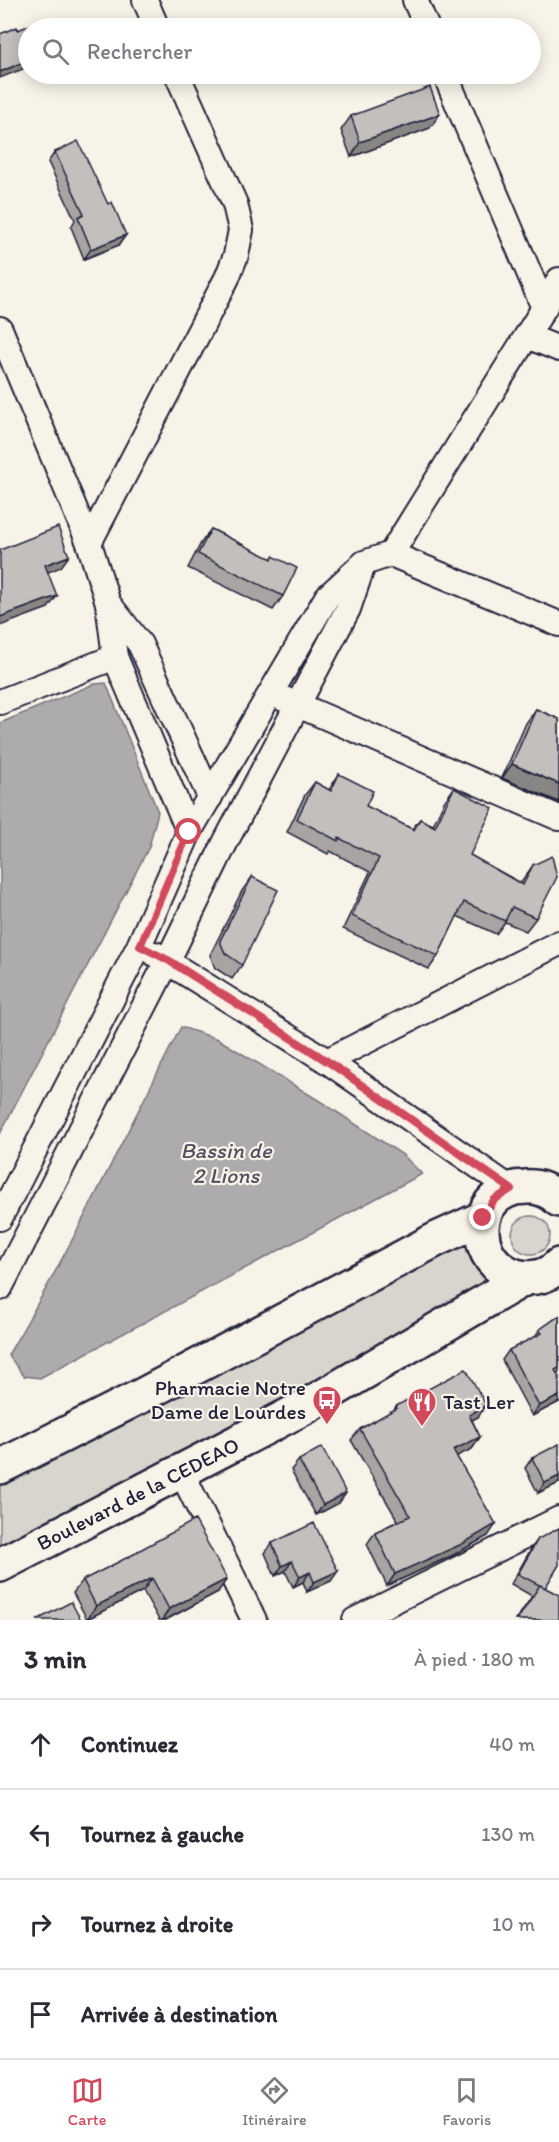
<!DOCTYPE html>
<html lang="fr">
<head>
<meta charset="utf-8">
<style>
	:root { --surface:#fff; --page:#f7f7f7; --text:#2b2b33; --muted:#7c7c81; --line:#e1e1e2; --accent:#d1495b }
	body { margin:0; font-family:Itim,sans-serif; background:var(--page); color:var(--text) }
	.stop { position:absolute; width:18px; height:18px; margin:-14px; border:4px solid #d1495b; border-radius:50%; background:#fff }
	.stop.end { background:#d1495b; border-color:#fff; box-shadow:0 2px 6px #0008 }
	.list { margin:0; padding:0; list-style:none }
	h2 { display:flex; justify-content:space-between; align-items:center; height:78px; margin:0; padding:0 24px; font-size:26px }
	h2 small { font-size:20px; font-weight:400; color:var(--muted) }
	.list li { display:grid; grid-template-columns:39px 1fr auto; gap:18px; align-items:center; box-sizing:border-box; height:90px; padding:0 24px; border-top:2px solid var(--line) }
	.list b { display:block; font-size:22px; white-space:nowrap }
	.list em { font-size:20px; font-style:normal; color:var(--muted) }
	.icon { flex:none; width:33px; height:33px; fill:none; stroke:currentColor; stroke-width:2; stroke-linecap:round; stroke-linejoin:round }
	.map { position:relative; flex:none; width:559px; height:1620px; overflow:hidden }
	.search { position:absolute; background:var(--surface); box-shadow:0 3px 15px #0003; left:18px; right:18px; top:18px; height:66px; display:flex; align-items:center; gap:15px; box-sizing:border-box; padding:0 21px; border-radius:33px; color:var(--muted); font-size:22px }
	.sheet { height:438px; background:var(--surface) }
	nav { display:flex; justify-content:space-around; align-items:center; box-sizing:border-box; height:84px; border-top:2px solid var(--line); background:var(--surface); font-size:16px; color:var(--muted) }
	nav a { display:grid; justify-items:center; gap:3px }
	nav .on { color:var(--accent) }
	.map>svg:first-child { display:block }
	.green { fill:#d8d5cf; stroke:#7d7c85; stroke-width:1.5 }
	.water { fill:#aeabad; stroke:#76747f; stroke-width:1.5 }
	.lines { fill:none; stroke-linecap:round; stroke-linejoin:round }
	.street-casing { stroke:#22223b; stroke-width:28 }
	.primary-casing { stroke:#22223b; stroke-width:38 }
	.street { stroke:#f7f3e8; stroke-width:24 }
	.primary { stroke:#f7f3e8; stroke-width:33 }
	.wall { fill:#a7a4a3; stroke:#22223b; stroke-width:1.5 }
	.shaded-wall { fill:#888684; stroke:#22223b; stroke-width:1.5 }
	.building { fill:#c2bfbd; stroke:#22223b; stroke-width:1.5 }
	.route { stroke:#d1495b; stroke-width:8 }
	.labels { text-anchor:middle; stroke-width:4.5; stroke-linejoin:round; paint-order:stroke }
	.poi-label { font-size:21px; fill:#22223b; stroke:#f7f3e8; text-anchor:end }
	.street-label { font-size:21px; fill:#22223b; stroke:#f7f3e8 }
	.water-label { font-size:22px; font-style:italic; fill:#535263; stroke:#f7f3e8 }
</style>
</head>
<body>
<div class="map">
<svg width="559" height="1620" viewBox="0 0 559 1620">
	<rect width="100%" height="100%" fill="#f7f3e8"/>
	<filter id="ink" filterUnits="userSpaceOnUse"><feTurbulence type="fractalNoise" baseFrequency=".0167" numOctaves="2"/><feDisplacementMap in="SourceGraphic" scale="12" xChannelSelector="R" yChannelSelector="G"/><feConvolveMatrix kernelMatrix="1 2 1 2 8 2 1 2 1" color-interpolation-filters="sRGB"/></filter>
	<g filter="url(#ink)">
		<g class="green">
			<circle cx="531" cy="1235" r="19"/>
			<path d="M467,1238L489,1280L488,1285L432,1318L0,1548V1485C158,1407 313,1323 467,1238Z"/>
		</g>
		<g class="water">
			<path d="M106,683L158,812L149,847L0,1134V723L94,684Z"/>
			<path d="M181,1027L218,1039L323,1103L403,1155L422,1174L40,1378L24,1376L8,1355C71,1249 124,1137 181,1027Z"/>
		</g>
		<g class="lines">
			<g class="street-casing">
				<g id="street">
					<path d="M145,0L157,28"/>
					<path d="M415,0L427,28"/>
					<path d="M445,74L544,308"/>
					<path d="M0,329L89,543L108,603L115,657L189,832"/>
					<path d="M527,336L559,349"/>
					<path d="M89,543L227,278L236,255L241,230L235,204L177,74"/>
					<path d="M391,554L559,624"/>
					<path d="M108,603L140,644L210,797"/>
					<path d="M284,699L559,818"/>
					<path d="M0,702L115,657"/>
					<path d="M155,954L327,1061L511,1189"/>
					<path d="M327,1061L559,943"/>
					<path d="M0,1218L139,946L189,832L327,597L364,563L391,554L544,308L559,280"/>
					<path d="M0,1288L168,960L226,841L348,609L363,565"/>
					<path d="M181,1471L254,1620"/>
					<path d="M355,1620L559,1519"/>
				</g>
			</g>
			<g class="primary-casing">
				<g id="primary">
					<path d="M559,1200C551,1191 538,1186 526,1187C521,1188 516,1187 512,1189C469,1202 474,1264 516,1276C531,1280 548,1277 559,1265"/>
					<path d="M0,1467L143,1395L437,1239L483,1218"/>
					<path d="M0,1565L305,1407L525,1278"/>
				</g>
			</g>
			<use href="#street" class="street"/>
			<use href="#primary" class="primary"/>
		</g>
		<g class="wall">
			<path d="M351,116L430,128L351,157L341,130Z"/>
			<path d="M55,152L108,204L119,245L84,259L71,227L75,220L48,162Z"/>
			<path d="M211,529L271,559L273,556L283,596L273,610L188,568L201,543Z"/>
			<path d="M536,709L559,719V802L502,778L526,723Z"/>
			<path d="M339,774L366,806L412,829L420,819L433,825L444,802L454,788L470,855L521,883L533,865L536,918L526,931L505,922L496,934L457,916L438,956L429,969L343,929L370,872L330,851L328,854L287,832L305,795L315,782L329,790Z"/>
			<path d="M252,877L242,965L232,979L215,968L210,955L242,891Z"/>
			<path d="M559,1316V1372L557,1373L559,1402L532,1416L502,1360L509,1350L535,1337L539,1330Z"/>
			<path d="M486,1405L478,1417L472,1420L480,1437L472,1449L456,1456L488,1536L453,1555L387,1586L367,1544L375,1532L398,1521L351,1440L360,1429L394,1410L396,1406Z"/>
			<path d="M532,1458L559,1483L538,1493L525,1468Z"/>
			<path d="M299,1460L346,1493L339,1503L316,1515L291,1470Z"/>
			<path d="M538,1539L545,1588L559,1620H516L532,1596L511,1584L531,1549Z"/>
			<path d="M272,1543L331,1581L307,1592L303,1582L293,1587L285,1571L275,1576L265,1553Z"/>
			<path d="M138,1551L218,1592L166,1620H159L143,1591L87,1619L73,1593L83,1580L135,1554Z"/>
		</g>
		<g class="shaded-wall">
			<path d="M28,60V67L0,78V72Z"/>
			<path d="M440,114L430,128L351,157L360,142Z"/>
			<path d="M126,235L119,245L84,259L91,249Z"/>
			<path d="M69,556L61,567L36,577L45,565Z"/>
			<path d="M57,596L48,608L0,626V617Z"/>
			<path d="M512,764L559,784V802L502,778Z"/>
			<path d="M559,1396V1402L532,1416L539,1406Z"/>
			<path d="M486,1405L478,1417L460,1426L469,1415Z"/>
			<path d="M480,1437L472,1449L445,1462L453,1450Z"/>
			<path d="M559,1476V1483L538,1493L545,1483Z"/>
			<path d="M346,1493L339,1503L316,1515L323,1505Z"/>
			<path d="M496,1524L488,1536L453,1555L387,1586L395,1574Z"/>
			<path d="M292,1561L285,1571L275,1576L282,1566Z"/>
			<path d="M338,1571L331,1581L307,1592L314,1582Z"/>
			<path d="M310,1572L303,1582L293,1587L300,1577Z"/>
			<path d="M152,1578L143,1591L87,1619L96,1606Z"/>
			<path d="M227,1579L218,1592L165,1620H162L169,1609Z"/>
		</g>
		<g class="building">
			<path d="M35,23L37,28H28V60L0,72V34L17,27L18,30Z"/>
			<path d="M430,87L440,114L360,142L351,116Z"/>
			<path d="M78,141L108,204L112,202L126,235L91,249L78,217L84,214L55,152Z"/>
			<path d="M58,527L69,556L45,565L57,596L0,617V550Z"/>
			<path d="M211,529L272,559L273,556L297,568L283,596L198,554Z"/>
			<path d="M536,709L559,719V784L512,764Z"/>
			<path d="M339,774L373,791L366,806L414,830L420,819L435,827L454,788L493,808L470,855L523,885L533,865L552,856L557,877L536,918L512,907L505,921L464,902L438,956L352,916L379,858L339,838L338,841L297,819L315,782L331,791Z"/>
			<path d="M252,877L278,890L242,965L225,953L220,941Z"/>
			<path d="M559,1316V1368L555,1370L559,1377V1396L539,1406L509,1350L542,1333L539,1330Z"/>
			<path d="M466,1369L486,1405L469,1415L480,1437L453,1450L496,1524L462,1544L395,1574L375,1532L410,1516L360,1429L397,1408L396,1406Z"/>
			<path d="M559,1444V1476L545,1483L532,1458Z"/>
			<path d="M322,1447L346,1493L323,1505L299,1460Z"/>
			<path d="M195,1520L227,1579L169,1609L152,1578L96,1606L83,1580L138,1552V1551Z"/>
			<path d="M314,1523L338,1571L314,1582L310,1572L300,1577L292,1561L282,1566L272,1543Z"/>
			<path d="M559,1528V1565L545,1588L518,1574L538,1539Z"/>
			<path d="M540,1585L559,1595V1620H517Z"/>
			<path d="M71,1602L81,1620H37Z"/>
		</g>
	</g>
	<g class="lines" filter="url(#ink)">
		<path class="route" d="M189,832L140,946L168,960L327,1061L511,1189L494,1200L483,1218"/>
	</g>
	<defs>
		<g id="bus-pin" transform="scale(1.5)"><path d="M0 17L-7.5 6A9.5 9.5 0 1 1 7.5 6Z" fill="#d1495b" stroke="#f7f3e8"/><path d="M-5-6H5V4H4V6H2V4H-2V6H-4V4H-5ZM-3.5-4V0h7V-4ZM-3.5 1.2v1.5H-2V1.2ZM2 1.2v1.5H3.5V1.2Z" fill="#fff"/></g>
		<g id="restaurant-pin" transform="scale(1.5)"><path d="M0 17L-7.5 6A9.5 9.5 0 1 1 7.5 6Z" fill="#d1495b" stroke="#f7f3e8"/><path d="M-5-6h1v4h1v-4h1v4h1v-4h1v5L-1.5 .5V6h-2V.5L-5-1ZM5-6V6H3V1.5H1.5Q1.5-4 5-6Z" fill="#fff"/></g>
	</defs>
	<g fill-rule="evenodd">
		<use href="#bus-pin" x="327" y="1400"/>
		<use href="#restaurant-pin" x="422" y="1402"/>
	</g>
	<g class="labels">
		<g class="poi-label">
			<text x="306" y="1395">Pharmacie Notre<tspan x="306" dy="24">Dame de Lourdes</tspan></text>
			<text x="443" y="1409" text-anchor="start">Tast Ler</text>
		</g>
		<g class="street-label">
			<text transform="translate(138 1494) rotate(-27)" y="7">Boulevard de la CEDEAO</text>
		</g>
		<g class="water-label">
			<text x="226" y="1158">Bassin de<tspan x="226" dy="25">2 Lions</tspan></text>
		</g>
	</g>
</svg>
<div class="stop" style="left:189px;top:832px"></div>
<div class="stop end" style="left:483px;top:1218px"></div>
<div class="search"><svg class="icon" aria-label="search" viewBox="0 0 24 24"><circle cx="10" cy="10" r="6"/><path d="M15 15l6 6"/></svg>Rechercher</div>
</div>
<section class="sheet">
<h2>3 min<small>À pied · 180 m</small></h2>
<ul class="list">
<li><svg class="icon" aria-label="ahead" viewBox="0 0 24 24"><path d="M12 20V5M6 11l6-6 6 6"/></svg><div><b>Continuez</b></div><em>40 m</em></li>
<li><svg class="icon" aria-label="left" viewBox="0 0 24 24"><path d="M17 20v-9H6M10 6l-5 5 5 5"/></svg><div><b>Tournez à gauche</b></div><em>130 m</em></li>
<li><svg class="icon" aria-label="right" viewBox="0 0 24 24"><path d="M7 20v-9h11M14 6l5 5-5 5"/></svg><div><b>Tournez à droite</b></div><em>10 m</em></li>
<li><svg class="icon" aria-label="arrive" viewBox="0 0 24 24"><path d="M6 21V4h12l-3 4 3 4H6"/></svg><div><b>Arrivée à destination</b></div></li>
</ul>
</section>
<nav>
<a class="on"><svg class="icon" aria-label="map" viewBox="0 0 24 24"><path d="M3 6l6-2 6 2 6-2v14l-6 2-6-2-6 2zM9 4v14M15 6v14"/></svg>Carte</a>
<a><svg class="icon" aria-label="directions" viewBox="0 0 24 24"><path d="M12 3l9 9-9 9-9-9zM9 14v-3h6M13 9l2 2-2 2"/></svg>Itinéraire</a>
<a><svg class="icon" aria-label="saved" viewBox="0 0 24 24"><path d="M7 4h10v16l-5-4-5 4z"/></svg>Favoris</a>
</nav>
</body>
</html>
